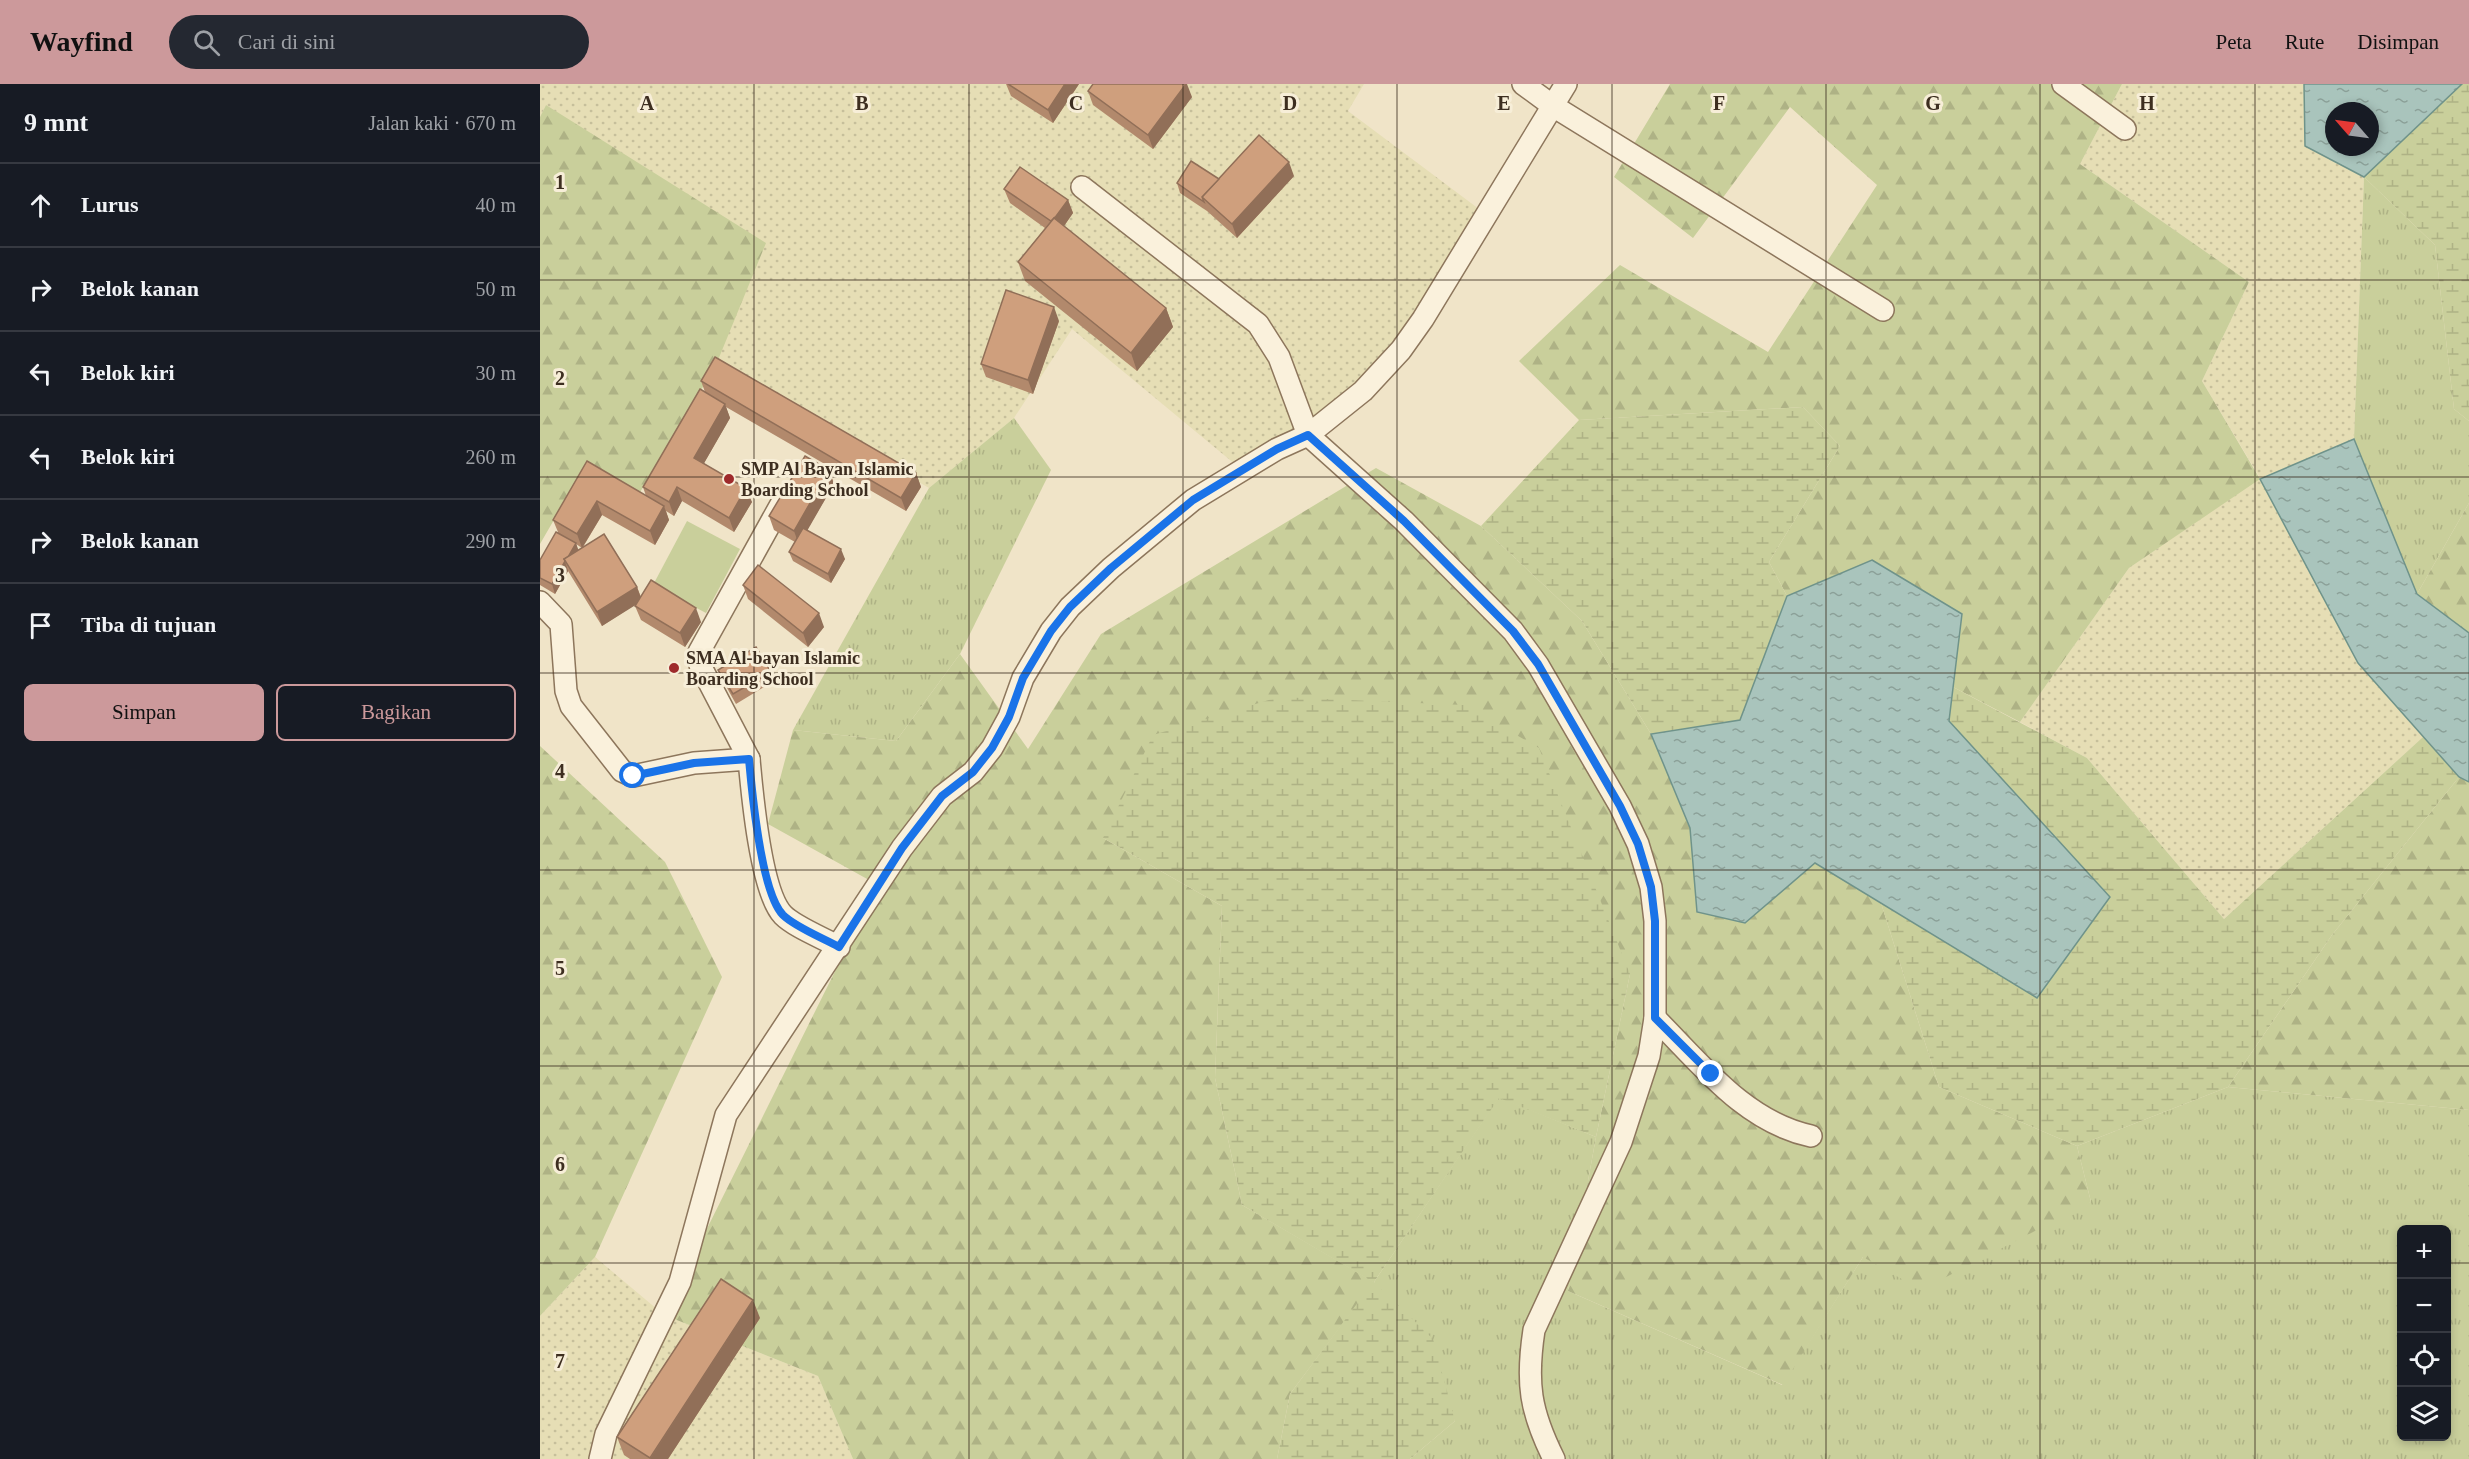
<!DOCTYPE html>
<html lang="id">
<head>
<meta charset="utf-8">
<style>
	:root { --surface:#171b24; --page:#242831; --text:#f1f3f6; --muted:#9ea1a6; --line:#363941; --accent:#cc999b }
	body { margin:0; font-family:Georgia,serif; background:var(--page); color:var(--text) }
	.controls { position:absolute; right:18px; bottom:18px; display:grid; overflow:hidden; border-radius:9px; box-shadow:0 3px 9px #0003 }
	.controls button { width:54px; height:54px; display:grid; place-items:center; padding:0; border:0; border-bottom:2px solid var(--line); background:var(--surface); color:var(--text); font:30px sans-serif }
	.compass { position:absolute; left:1785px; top:18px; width:54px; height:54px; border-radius:50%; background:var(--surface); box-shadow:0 3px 9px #0003; rotate:298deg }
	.stop { position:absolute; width:18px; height:18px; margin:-14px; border:4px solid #1a73e8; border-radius:50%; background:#fff }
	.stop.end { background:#1a73e8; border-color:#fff; box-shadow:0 2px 6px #0008 }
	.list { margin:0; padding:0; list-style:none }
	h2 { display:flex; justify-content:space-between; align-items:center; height:78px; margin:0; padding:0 24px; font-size:26px }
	h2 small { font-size:20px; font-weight:400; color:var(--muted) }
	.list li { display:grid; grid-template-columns:39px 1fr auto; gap:18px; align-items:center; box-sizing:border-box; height:84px; padding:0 24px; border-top:2px solid var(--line) }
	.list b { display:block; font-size:22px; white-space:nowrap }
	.list em { font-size:20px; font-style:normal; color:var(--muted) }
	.actions { display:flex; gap:12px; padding:18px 24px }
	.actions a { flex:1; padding:14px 0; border:2px solid var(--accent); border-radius:9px; text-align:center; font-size:21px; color:var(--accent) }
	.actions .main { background:var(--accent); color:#111 }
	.icon { flex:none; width:33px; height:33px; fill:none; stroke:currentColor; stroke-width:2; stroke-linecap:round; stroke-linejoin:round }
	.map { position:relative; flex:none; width:1929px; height:1375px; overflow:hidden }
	header { display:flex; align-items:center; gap:36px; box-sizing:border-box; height:84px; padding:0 30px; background:var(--accent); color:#111 }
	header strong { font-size:28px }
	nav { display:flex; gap:33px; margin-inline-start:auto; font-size:21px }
	.search { width:420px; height:54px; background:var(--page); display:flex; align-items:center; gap:15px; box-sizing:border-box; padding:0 21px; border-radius:33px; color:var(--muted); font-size:22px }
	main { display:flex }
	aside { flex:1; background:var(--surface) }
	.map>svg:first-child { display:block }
	.farmland { fill:url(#farmland-dots) }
	.grass { fill:url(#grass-tufts); fill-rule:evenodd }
	.forest { fill:url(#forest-firs) }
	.wetland { fill:url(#wetland-marsh) }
	.pitch { fill:#c9cf9b }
	.water { fill:url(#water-ripples); stroke:#6f938a; stroke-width:1.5; fill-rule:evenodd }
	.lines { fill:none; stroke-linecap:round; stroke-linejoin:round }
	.minor-casing { stroke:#8d765c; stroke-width:24 }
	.minor { stroke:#faf1dc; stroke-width:21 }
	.wall { fill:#b2896c; fill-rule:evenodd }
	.shaded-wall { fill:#916f58 }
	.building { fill:#cf9f7d; stroke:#916f58; stroke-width:1.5 }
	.route { stroke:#1a73e8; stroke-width:8 }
	.grid { fill:none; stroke:#3d2e20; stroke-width:1.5; stroke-opacity:0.55 }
	.poi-dot { fill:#9e2a2b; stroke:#f7eed8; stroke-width:2 }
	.labels { text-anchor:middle; stroke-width:6; stroke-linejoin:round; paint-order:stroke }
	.poi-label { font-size:18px; font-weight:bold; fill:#3d2e20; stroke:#f7eed8; text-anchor:start }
	.grid-label { font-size:20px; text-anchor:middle; font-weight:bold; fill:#3d2e20; stroke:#f7eed8; stroke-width:6; stroke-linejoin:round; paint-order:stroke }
</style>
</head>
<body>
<header>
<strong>Wayfind</strong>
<div class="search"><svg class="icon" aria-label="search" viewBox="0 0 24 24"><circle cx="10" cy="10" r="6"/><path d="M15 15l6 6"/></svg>Cari di sini</div>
<nav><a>Peta</a><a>Rute</a><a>Disimpan</a></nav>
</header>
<main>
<aside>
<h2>9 mnt<small>Jalan kaki · 670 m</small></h2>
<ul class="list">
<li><svg class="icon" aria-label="ahead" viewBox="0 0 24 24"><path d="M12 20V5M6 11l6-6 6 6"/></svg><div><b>Lurus</b></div><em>40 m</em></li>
<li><svg class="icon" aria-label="right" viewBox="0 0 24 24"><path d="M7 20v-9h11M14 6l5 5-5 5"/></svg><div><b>Belok kanan</b></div><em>50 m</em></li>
<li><svg class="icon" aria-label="left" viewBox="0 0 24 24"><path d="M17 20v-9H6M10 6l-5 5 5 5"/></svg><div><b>Belok kiri</b></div><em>30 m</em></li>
<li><svg class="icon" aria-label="left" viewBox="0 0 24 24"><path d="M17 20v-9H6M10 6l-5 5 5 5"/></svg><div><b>Belok kiri</b></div><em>260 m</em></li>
<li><svg class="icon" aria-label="right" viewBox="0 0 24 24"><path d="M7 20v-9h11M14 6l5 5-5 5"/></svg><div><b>Belok kanan</b></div><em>290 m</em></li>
<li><svg class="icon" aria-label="arrive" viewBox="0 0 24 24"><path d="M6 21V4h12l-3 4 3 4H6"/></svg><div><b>Tiba di tujuan</b></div></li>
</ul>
<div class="actions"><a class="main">Simpan</a><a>Bagikan</a></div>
</aside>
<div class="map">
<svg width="1929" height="1375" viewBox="0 0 1929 1375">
	<defs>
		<pattern id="farmland-dots" width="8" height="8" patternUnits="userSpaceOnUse" patternTransform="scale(1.5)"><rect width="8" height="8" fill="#e6deb5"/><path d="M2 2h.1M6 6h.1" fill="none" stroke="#c6bf9b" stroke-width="1.8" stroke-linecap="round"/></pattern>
		<pattern id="grass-tufts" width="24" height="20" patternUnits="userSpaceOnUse" patternTransform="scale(1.5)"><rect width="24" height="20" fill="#c9cf9b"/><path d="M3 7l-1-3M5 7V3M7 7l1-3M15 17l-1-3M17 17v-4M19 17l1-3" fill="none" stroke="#aeb285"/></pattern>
		<pattern id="forest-firs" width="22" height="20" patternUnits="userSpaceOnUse" patternTransform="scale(1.5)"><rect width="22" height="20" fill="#c9cf9b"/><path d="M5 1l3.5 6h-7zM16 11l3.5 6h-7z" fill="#aeb285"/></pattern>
		<pattern id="wetland-marsh" width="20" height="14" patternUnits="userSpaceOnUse" patternTransform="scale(1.5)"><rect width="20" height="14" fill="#c9cf9b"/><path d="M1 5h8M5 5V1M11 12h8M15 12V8" fill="none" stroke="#aeb285"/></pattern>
		<pattern id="water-ripples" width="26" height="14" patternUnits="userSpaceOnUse" patternTransform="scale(1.5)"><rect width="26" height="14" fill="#a9c4bc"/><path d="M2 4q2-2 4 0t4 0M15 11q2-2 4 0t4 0" fill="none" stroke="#8ba098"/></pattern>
	</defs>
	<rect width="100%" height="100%" fill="#f0e4c8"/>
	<g class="farmland">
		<path d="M0,0H824L808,27L943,128L849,283L702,386L532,245L474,334L389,404L176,281L6,21L0,33Z"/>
		<path d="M1582,0H1764L1765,62L1824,93L1814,355L1720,395L1818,579L1883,653L1684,835L1547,674L1480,638L1589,484L1720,394L1662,297L1709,198L1540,80Z"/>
		<path d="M55,1173L124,1231L278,1292L313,1375H0V1232Z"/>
	</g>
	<g class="grass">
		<path d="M1824,93L1895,161L1914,325L1929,337V419L1877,510L1814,355Z"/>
		<path d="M474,334L511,386L420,570L356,657L253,646L389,404Z"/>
		<path d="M1688,1003L1929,1026V1375H870L915,1337L834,1198L959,1013L1056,1053L1028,1207L1242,1301L1323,1173L1551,1118L1537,1062ZM1862,1146H1906V1352H1862Z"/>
	</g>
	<g class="forest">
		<path d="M1130,0H1582L1540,80L1709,198L1662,297L1720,395L1589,484L1480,638L1413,603L1422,530L1332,476L1247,512L1229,478L1300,362L1263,323L1039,336L979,277L1080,181L1228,268L1337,101L1250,23L1153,154L1074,93Z"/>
		<path d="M6,21L226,159L176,281L96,415L44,384L0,460V33Z"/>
		<path d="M836,384L941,442L1042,537L1111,650L1150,744L1157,828L1205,839L1275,779L1341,819L1399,1003L1537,1062L1551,1118L1381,1206L1323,1173L1243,1301L1028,1207L1056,1053L1090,890L563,754L682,822L675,994L702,1121L834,1198L750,1310L737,1375H313L278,1292L124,1231L338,801L228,740L253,646L356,657L420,570L488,665L561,550Z"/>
		<path d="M1929,419V549L1877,510Z"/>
		<path d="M0,662L125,778L182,893L55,1173L0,1232Z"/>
		<path d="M1919,693L1929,698V1026L1688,1003L1792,851Z"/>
	</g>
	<g class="wetland">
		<path d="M1922,0H1929V337L1914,325L1895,161L1824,93Z"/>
		<path d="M1263,323L1300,362L1229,478L1247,512L1200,636L1111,650L1042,537L941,442L1039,336Z"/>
		<path d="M1413,603L1547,674L1684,835L1883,653L1919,693L1792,851L1688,1003L1537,1062L1399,1003L1341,819L1497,914L1570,813L1409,637Z"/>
		<path d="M739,613L924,621L999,664L1090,890L1056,1053L959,1014L834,1198L893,1255L915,1337L870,1375H737L750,1310L833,1198L702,1121L675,994L682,822L563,754L613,651Z"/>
	</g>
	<path class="pitch" d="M147,437L200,465L166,529L113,501Z"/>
	<g class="water">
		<path d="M1764,0H1922L1824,93L1765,62ZM1794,27H1830V63H1794Z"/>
		<path d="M1814,355L1877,510L1929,549V698L1919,693L1818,579L1720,395Z"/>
		<path d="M1332,476L1422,530L1409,637L1570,813L1497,914L1275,779L1205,839L1157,828L1150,744L1111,650L1200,636L1247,512Z"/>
	</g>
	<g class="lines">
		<g class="minor-casing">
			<g id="minor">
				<path d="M983,0L1013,22L1343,226"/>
				<path d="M1523,0L1585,45"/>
				<path d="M542,103L718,240L739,273L768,351L864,437L973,547L998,581L1080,722L1098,760L1111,803L1115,837V934L1109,972L1081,1058L994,1246C986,1299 990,1327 1014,1375"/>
				<path d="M0,518L21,540L26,607L31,622L82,687L93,692L154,679L209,675C212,709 221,808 243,831C255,843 283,854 299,863"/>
				<path d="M209,675L160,581L159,568L245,413"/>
				<path d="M1115,934C1161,980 1205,1038 1271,1052"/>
				<path d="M60,1375L66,1350L140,1198L186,1031L362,764L402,712L433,688L452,664L469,633L483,594L511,547L530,523L571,484L653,416L737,365L768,351L823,307L861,266L883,235L1026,0"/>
			</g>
		</g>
		<use href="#minor" class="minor"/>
	</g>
	<g class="wall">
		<path d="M466,0H539L513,39L471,12Z"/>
		<path d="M548,7L652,13L613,65L553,21Z"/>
		<path d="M754,92L697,154L667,127L640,109L637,99L679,95Z"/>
		<path d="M464,105L528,116L533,129L524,142L626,224L633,243L597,287L485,197L478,178L505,144L470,119Z"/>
		<path d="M519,237L493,310L446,293L441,280Z"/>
		<path d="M161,297L376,389L381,403L366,427L186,323L190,334L164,379L212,418L194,448L142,417L134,432L126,427L129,436L115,461L62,431L43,463L97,503L101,513L161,538L145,563L101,536L95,522L96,520L62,542L28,487L15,510L0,501V476L18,448L13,436L47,377L106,412L103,403L165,308ZM36,460L42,464L38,466Z"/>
		<path d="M289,386L294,400L267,446L305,475L291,499L253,477L249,468L255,458L234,446L229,432Z"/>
		<path d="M203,501L284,543L268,563L208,515Z"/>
		<path d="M178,586L231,588L234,597L196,620L182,595Z"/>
		<path d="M220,1234L128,1375H90L84,1371L77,1353Z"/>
	</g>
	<g class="shaded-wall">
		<path d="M525,0H539L513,39L508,26Z"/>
		<path d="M646,0H647L652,13L613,65L608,51Z"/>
		<path d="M749,78L754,92L697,154L692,140Z"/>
		<path d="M528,116L533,129L517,152L512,138Z"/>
		<path d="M514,223L519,237L493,310L488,296Z"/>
		<path d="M626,224L633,243L597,287L591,269Z"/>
		<path d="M185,320L190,334L159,388L154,374Z"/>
		<path d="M289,386L294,400L259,461L254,447Z"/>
		<path d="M376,389L381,403L366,427L361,414Z"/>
		<path d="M137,403L142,417L134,432L129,418Z"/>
		<path d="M206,404L212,418L194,448L189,434Z"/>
		<path d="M57,417L62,431L42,464L37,450Z"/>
		<path d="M124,422L129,436L115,461L110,447Z"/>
		<path d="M36,459L39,468L25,477Z"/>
		<path d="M301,465L305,475L291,499L288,490Z"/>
		<path d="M25,477L28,487L15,510L12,500Z"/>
		<path d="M97,503L102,517L62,542L57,528Z"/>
		<path d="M156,524L161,538L145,563L140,549Z"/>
		<path d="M279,529L284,543L268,563L263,549Z"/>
		<path d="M213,1216L220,1234L128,1375H110Z"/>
	</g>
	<g class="building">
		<path d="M468,0H525L508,26Z"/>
		<path d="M553,0H646L608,51L548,7Z"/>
		<path d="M719,51L749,78L692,140L662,113Z"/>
		<path d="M651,77L679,95L662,113L664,118L637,99Z"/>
		<path d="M480,83L528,116L514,135V134L511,137L464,105Z"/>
		<path d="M514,134L626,224L591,269L478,178Z"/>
		<path d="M466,206L514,223L488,296L441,280Z"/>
		<path d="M175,273L376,389L361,414L161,297Z"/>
		<path d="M160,305L185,320L154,374L206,404L189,434L137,403L129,418L103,403Z"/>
		<path d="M265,372L289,386L254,447L229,432Z"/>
		<path d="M47,377L124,422L110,447L57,417L37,450L13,436Z"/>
		<path d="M263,444L301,465L288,490L249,468Z"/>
		<path d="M16,448L36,459L28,473L24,475L25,477L12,500L0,494V476Z"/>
		<path d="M64,450L97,503L57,528L24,475Z"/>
		<path d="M218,481L279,529L263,549L203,501Z"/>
		<path d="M111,496L156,524L140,549L95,522Z"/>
		<path d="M216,563L231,588L193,610L178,586Z"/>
		<path d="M181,1195L213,1216L110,1374L77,1353Z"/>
	</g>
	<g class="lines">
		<path class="route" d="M93,692L154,679L209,675C212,709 221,808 243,831C255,843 283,854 299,863L362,764L402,712L433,688L452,664L469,633L483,594L511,547L530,523L571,484L653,416L737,365L768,351L864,437L973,547L998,580L1080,722L1098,760L1111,803L1115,837V934L1171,990"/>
	</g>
	<path class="grid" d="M214,0V1375M429,0V1375M643,0V1375M857,0V1375M1072,0V1375M1286,0V1375M1500,0V1375M1715,0V1375M0,196H1929M0,393H1929M0,589H1929M0,786H1929M0,982H1929M0,1179H1862M1906,1179H1929"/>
	<g class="poi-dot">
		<circle cx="189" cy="395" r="6"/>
		<circle cx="134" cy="584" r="6"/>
	</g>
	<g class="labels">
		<g class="poi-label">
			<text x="201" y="391">SMP Al Bayan Islamic<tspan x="201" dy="21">Boarding School</tspan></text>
			<text x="146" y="580">SMA Al-bayan Islamic<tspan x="146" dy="21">Boarding School</tspan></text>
		</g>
	</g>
	<g class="grid-label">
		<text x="107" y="26">A</text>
		<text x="322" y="26">B</text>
		<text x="536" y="26">C</text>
		<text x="750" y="26">D</text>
		<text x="964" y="26">E</text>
		<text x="1179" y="26">F</text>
		<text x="1393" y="26">G</text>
		<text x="1607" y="26">H</text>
		<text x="20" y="105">1</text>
		<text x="20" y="301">2</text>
		<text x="20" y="498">3</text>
		<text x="20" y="694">4</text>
		<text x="20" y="891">5</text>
		<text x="20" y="1087">6</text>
		<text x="20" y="1284">7</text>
	</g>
</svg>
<div class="controls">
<button>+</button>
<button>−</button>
<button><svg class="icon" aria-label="locate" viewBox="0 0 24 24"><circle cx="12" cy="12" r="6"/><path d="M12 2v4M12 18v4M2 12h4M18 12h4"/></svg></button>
<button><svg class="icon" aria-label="layers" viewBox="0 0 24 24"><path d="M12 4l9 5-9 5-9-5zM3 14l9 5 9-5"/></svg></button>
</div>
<svg class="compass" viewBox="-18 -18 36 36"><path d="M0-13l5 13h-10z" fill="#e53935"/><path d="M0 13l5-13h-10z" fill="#9ea1a6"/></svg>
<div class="stop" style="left:93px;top:692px"></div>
<div class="stop end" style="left:1171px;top:990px"></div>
</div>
</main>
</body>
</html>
